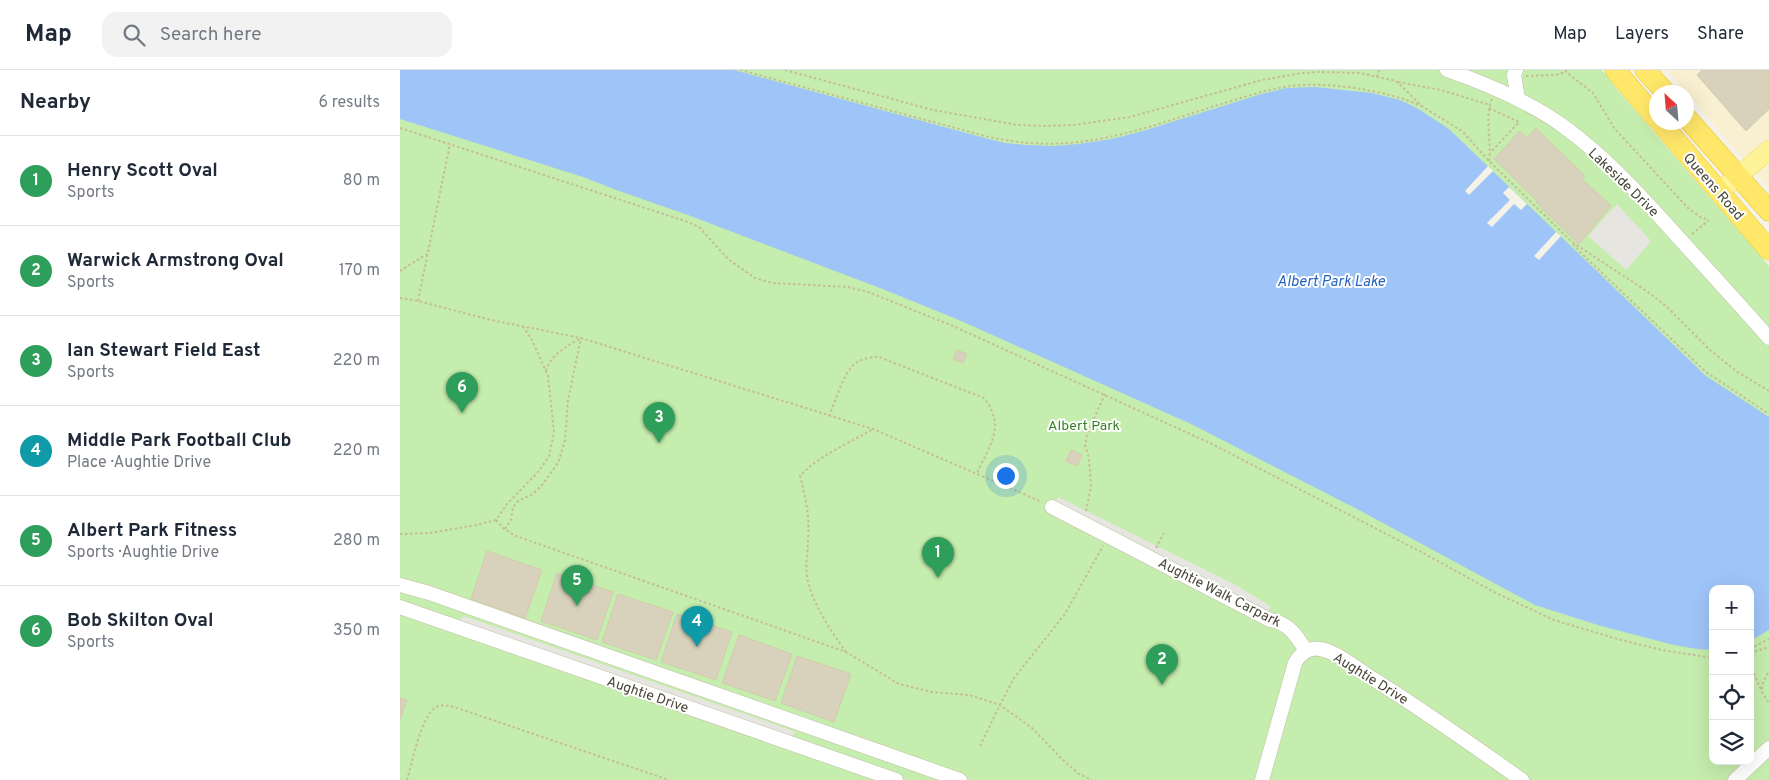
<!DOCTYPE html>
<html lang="en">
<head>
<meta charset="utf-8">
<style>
	:root { --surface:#fff; --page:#f2f2f3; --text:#1f2937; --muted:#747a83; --line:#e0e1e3; --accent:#ff6115 }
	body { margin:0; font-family:Overpass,sans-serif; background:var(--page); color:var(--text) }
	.controls { position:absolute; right:15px; bottom:15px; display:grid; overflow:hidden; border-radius:10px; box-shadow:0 5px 20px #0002 }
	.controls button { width:45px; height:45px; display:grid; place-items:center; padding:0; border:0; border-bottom:1px solid var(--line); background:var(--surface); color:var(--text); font:25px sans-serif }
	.compass { position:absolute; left:1249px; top:15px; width:45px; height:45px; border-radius:50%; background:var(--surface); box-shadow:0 5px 20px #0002; rotate:334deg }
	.you { position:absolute; left:605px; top:405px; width:18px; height:18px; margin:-12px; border:4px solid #fff; border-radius:50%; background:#1a73e8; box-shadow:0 0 0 8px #1a73e833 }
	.badge { display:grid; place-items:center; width:32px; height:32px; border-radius:50%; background:var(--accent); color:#fff; font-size:16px; font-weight:700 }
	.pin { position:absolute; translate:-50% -41px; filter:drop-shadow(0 1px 2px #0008) }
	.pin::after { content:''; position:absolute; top:26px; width:18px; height:15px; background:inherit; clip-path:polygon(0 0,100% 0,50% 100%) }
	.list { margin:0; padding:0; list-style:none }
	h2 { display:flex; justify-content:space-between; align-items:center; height:65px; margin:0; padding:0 20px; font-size:21px }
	h2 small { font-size:16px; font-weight:400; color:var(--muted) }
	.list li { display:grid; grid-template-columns:32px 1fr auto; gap:15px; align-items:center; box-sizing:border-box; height:90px; padding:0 20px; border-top:1px solid var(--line) }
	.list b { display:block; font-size:19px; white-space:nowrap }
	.list p { margin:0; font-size:16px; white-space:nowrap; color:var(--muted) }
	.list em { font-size:16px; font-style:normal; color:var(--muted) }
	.icon { flex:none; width:28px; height:28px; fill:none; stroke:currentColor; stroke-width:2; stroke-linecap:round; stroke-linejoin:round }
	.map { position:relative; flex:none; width:1369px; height:710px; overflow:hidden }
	header { display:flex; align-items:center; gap:30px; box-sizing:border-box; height:70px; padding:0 25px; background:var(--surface); border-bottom:1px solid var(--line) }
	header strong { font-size:24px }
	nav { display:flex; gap:28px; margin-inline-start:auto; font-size:18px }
	.search { width:350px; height:45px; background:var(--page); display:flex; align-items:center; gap:12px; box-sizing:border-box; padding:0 18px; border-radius:15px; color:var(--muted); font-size:19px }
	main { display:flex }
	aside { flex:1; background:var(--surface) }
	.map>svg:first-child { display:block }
	.commercial { fill:#f9efd1 }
	.green { fill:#c5edad; fill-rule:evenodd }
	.parking { fill:#e6e5e0 }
	.water { fill:#9fc4f7 }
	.pier { fill:#f5f3e8 }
	.building { fill:#d8d2bc; stroke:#d3cbaf }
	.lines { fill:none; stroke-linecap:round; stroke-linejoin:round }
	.minor-casing { stroke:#c2bea9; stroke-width:15 }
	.major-casing { stroke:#eedc5d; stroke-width:19 }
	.highway-casing { stroke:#ebc62c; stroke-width:21 }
	.path { stroke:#c5bd99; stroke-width:2; stroke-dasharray:2.5 2.5; stroke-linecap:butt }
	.minor { stroke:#fff; stroke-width:14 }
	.major { stroke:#fff397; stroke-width:18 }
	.highway { stroke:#ffe769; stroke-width:20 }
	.labels { text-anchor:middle; stroke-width:4; stroke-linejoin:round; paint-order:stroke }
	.street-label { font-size:14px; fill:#494536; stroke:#fff }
	.park-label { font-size:14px; fill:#368123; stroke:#fff }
	.water-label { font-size:15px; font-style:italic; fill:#2563bf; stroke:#fff }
</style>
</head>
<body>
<header>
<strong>Map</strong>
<div class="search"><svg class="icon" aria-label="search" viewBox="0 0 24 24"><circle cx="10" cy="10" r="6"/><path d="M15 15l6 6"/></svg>Search here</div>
<nav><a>Map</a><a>Layers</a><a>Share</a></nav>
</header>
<main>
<aside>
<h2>Nearby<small>6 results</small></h2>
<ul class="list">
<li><span class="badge" style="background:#2e9e5b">1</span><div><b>Henry Scott Oval</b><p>Sports</p></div><em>80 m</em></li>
<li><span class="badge" style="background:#2e9e5b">2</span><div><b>Warwick Armstrong Oval</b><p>Sports</p></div><em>170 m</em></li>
<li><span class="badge" style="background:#2e9e5b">3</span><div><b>Ian Stewart Field East</b><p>Sports</p></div><em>220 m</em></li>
<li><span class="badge" style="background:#0f9aa8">4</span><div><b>Middle Park Football Club</b><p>Place · Aughtie Drive</p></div><em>220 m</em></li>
<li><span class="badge" style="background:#2e9e5b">5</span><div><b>Albert Park Fitness</b><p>Sports · Aughtie Drive</p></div><em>280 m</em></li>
<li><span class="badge" style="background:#2e9e5b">6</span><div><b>Bob Skilton Oval</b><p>Sports</p></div><em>350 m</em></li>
</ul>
</aside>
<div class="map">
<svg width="1369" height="710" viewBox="0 0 1369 710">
	<rect width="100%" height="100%" fill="#f5f3e8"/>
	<path class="commercial" d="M1267,0H1369V119L1286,22Z"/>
	<path class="green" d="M0,0H1202L1215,17L1369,196V710H0ZM1313,519H1350V691H1313Z"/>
	<g class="parking">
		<path d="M1217,134L1251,171L1226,200L1188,166Z"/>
		<path d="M658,427L836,515L871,537L865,547L653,437Z"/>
		<path d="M64,546L396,662L390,668L56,552Z"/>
	</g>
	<path class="water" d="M0,0H334L581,67L605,73L627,75L654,76L678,74L712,69L743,61L858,25L886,18L915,17L972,23L1000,30L1017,38L1049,59L1306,306L1369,347V560L1350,571V519H1313V580L1297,579L1274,575L1201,556L1135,535L957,439L791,354L559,250L485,220L288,145L219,121L183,107L0,49Z"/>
	<g class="pier">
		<path d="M1088,96L1093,101L1069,125L1065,121Z"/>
		<path d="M1109,117L1127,134L1121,140L1114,134L1092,157L1087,153L1110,130L1103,123Z"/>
		<path d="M1156,162L1161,166L1139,190L1134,186Z"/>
	</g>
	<g class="building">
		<path d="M1302,0H1369V39L1346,61L1297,5Z"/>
		<path d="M1136,58L1185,106L1182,109L1211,136L1179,174L1141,138V137L1136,132L1137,131L1094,89L1120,61L1127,68Z"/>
		<path d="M557,280L567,284L563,293L553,289Z"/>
		<path d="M671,380L682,385L677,396L666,391Z"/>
		<path d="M87,481L142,500L125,548L71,529Z"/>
		<path d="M157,503L213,522L197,570L141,551Z"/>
		<path d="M218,524L273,542L256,590L202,572Z"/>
		<path d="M277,544L332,562L316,610L261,592Z"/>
		<path d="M339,565L392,584L375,631L322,613Z"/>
		<path d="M397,586L451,604L434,652L381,633Z"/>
		<path d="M0,628L7,630L0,650Z"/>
	</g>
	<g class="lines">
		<g class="minor-casing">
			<g id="minor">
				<path d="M1047,0C1087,14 1128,31 1163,56C1206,87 1242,127 1277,166C1308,200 1339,234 1369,268"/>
				<path d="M1116,0L1114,5L1118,29"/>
				<path d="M652,437L870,550C889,553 897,566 906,581"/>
				<path d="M0,515L29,523L560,710"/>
				<path d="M0,537L496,710"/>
				<path d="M862,710L895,593C900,584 909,577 920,579C937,582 955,597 970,607C1022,639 1072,675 1122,710"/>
				<path d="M1335,710L1369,678"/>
			</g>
		</g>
		<g class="major-casing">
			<path id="major" d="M1319,122L1369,80"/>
		</g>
		<g class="highway-casing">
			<g id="highway">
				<path d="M1215,0L1256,48"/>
				<path d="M1245,0L1265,22"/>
				<path d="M1286,47L1369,141"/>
				<path d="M1260,52L1369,180"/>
			</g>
		</g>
		<g class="path">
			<path d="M340,0L585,66C673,87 736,61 818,35C842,28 867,19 891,16C926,12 966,18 1000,28C1007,30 1014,33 1021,36"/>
			<path d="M385,0L533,40L618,55L645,56L673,55L730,47L862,10L902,3L919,2L960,3L996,11L1023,37L1062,61L1089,91L1172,172L1248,222L1267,237L1310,280L1336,301L1369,321"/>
			<path d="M1166,0V2L1193,23L1214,58L1288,138L1300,147L1309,150"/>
			<path d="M1126,6L1155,5L1166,2"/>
			<path d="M977,7L979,0"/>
			<path d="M998,12L1041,20L1090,35"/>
			<path d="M1089,38L1119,52L1090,83"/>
			<path d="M0,58L285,151L299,157L328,189L355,208L372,213L448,217L468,222L553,256L812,374L1027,485L1094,522L1154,550L1221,570L1262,580L1313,588"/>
			<path d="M1089,91C1092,71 1084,49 1092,29"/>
			<path d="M1292,164L1309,150"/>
			<path d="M1173,174L1180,182L1306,302L1369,344"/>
			<path d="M0,201L27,184"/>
			<path d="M0,228L18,231L91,250L181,268L473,359L642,432"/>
			<path d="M18,231L50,74"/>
			<path d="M146,301C151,284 166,277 181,268"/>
			<path d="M429,346C435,333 444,300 456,293C463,288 472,287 479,287L584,328C606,357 590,374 577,403"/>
			<path d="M686,441L691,417L689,388L685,375L687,364L705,324"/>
			<path d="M96,450L104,459L116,466L446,582L499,614L532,622L569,625L600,635L632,658L664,691L679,704L692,710"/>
			<path d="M105,459L111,450L113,437L118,431L133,424L142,415L158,393L165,371L168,330L181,268"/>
			<path d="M0,464L30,463L76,455L96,450L107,434L138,402L149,386L154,362L148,306L132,270L122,255"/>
			<path d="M756,478L764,463"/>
			<path d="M1350,579L1369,569"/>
			<path d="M446,582C431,561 411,532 407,506C405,494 408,483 408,471C410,448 406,428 400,406C419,385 448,374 473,359"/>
			<path d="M1350,583L1369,577"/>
			<path d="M1350,594L1362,622L1369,633"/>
			<path d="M1362,619V615L1369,601"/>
			<path d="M580,676L600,635L614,608L665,544L703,476"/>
			<path d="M7,710C12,694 21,645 36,637C44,633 54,637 63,640L269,710"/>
		</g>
		<use href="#minor" class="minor"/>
		<use href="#major" class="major"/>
		<use href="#highway" class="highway"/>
	</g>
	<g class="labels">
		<g class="street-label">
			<text transform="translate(1224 112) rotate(44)" y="5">Lakeside Drive</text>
			<text transform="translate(1314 116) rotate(49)" y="5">Queens Road</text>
			<text transform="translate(820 522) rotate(27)" y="5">Aughtie Walk Carpark</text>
			<text transform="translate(971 608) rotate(32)" y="5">Aughtie Drive</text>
			<text transform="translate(248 624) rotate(19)" y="5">Aughtie Drive</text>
		</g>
		<g class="park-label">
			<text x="684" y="360">Albert Park</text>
		</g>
		<g class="water-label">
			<text x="931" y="216">Albert Park Lake</text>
		</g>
	</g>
</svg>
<div class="controls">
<button>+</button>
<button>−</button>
<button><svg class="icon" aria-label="locate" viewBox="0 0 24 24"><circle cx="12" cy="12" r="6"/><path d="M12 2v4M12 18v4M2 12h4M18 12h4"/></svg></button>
<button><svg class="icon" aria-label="layers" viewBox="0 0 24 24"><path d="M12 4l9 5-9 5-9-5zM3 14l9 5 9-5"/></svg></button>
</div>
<svg class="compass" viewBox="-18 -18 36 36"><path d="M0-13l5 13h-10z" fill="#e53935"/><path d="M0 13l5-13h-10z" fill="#747a83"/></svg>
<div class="you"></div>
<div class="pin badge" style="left:538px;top:508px;background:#2e9e5b">1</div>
<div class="pin badge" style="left:762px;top:615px;background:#2e9e5b">2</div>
<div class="pin badge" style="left:259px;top:373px;background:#2e9e5b">3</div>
<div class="pin badge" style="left:297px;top:577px;background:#0f9aa8">4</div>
<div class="pin badge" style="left:177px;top:536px;background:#2e9e5b">5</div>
<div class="pin badge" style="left:62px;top:343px;background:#2e9e5b">6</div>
</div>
</main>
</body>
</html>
